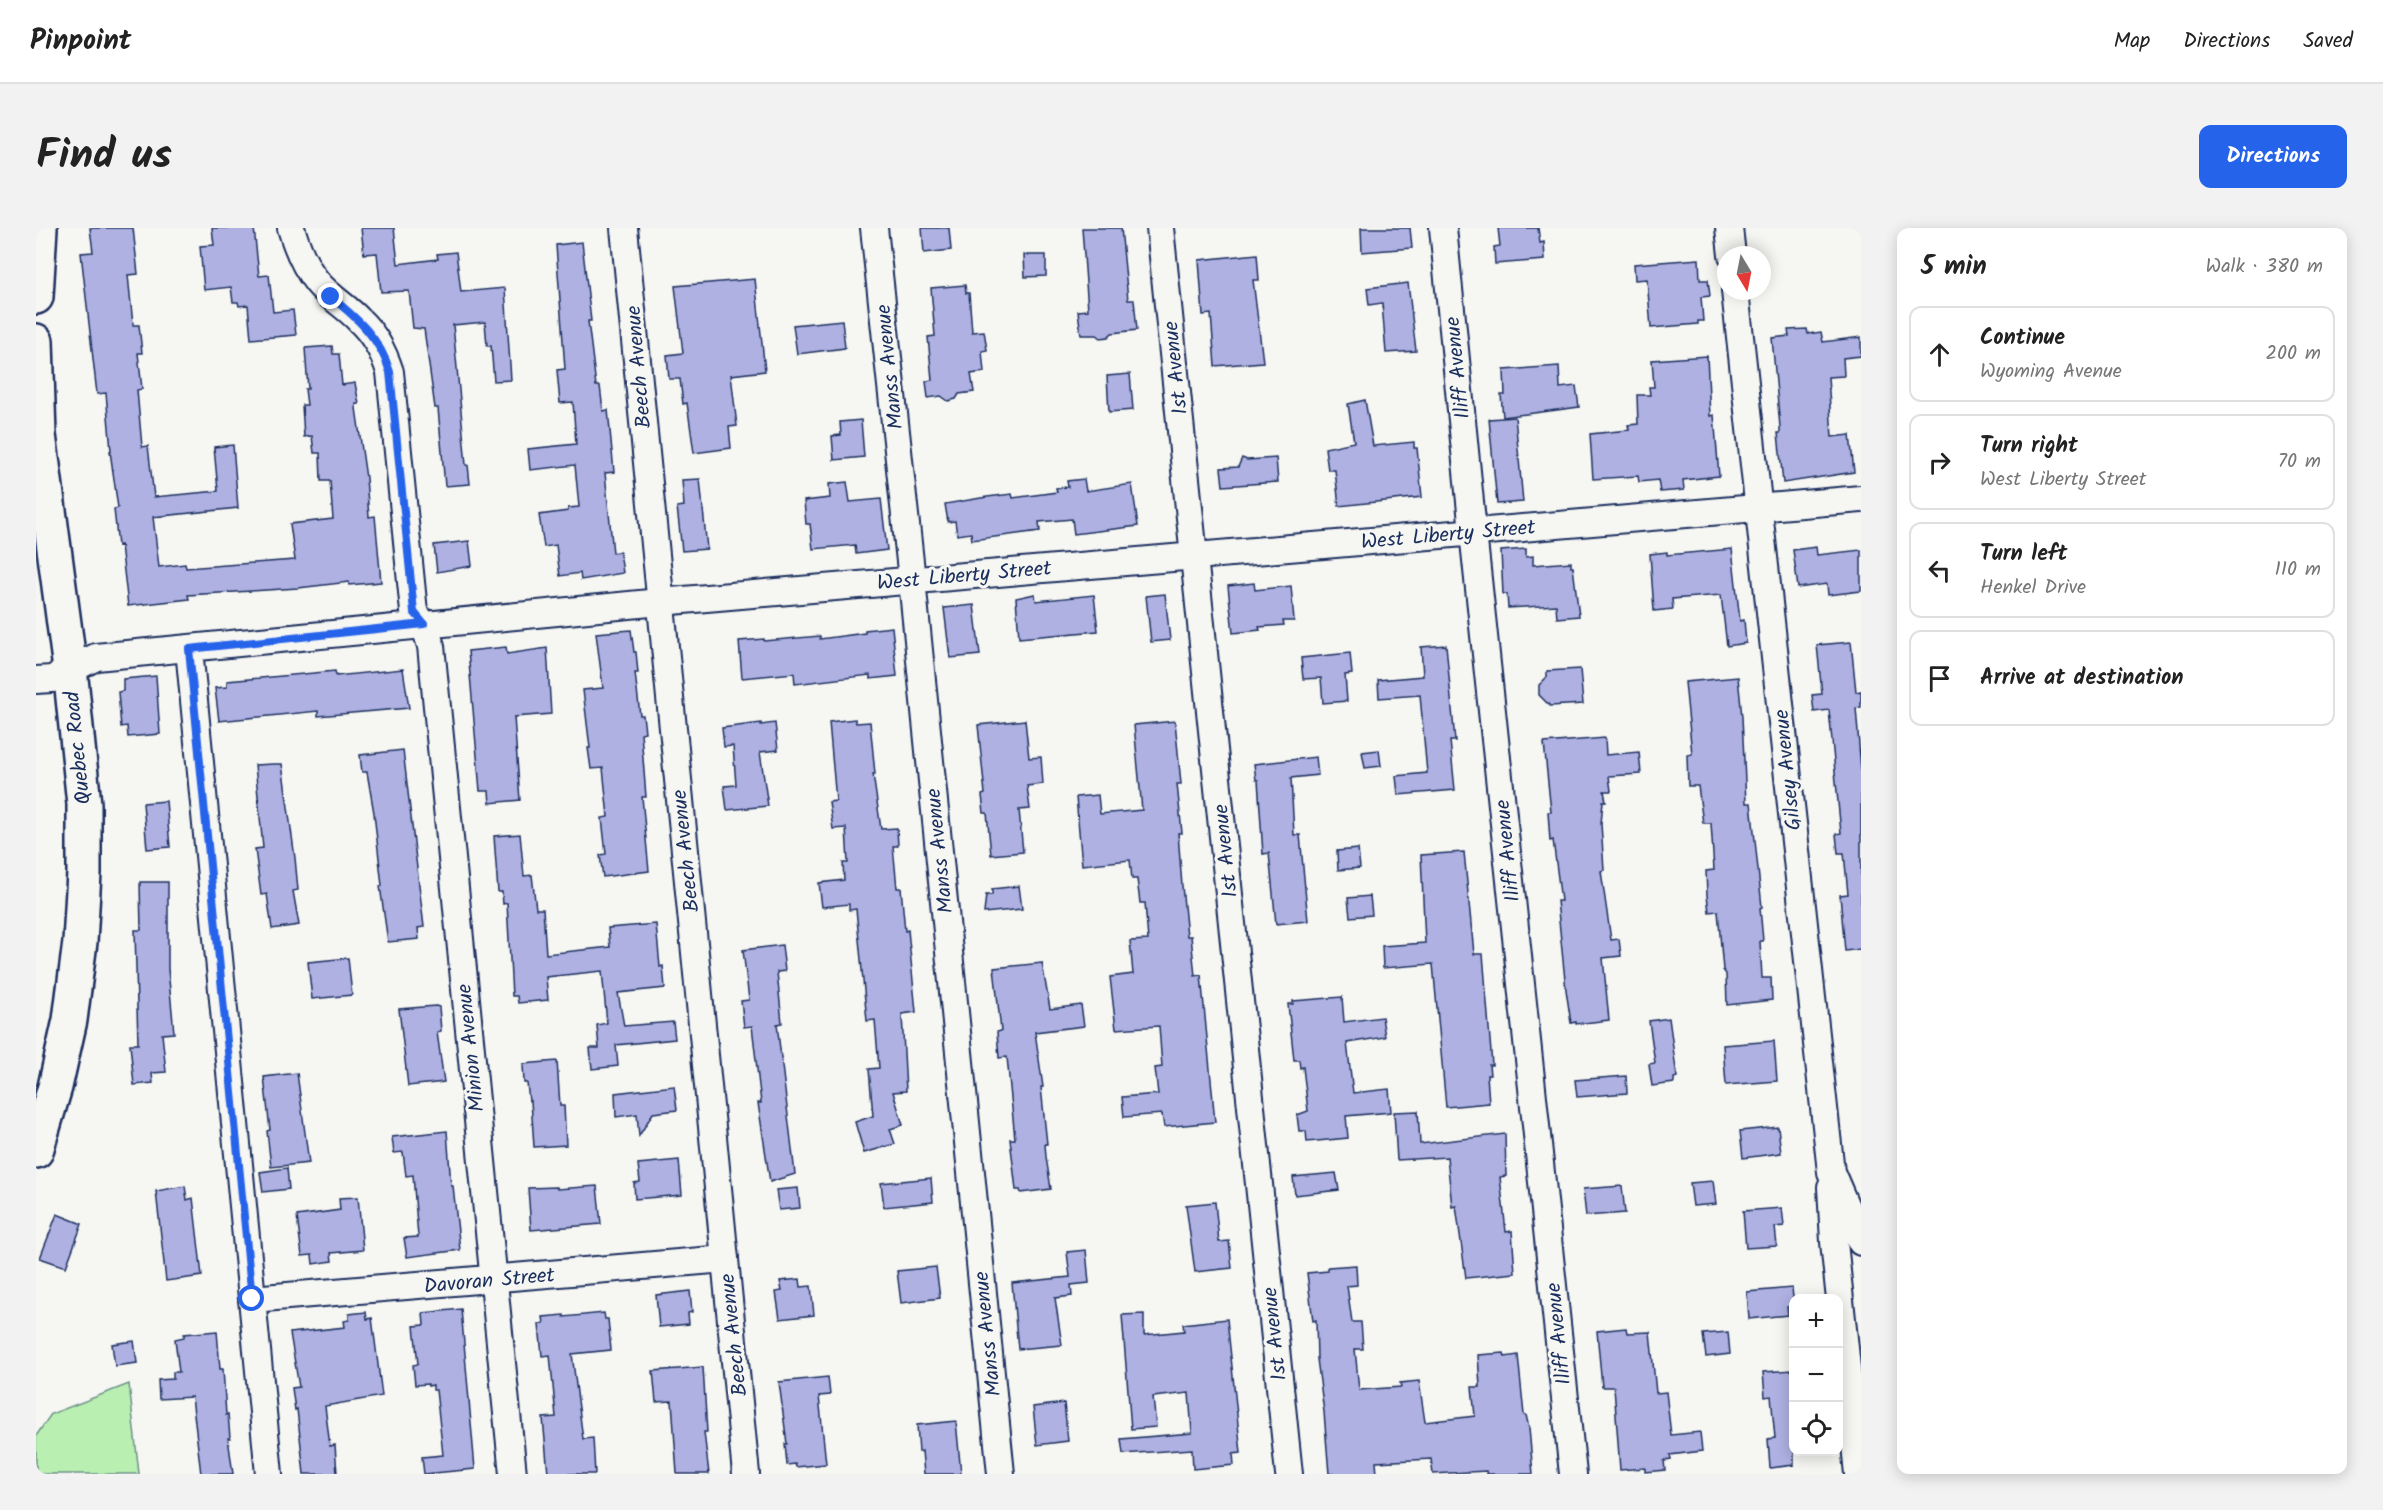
<!DOCTYPE html>
<html lang="en">
<head>
<meta charset="utf-8">
<style>
	:root { --surface:#fff; --page:#f2f2f2; --text:#222; --muted:#767676; --line:#e0e0e0; --accent:#2563eb }
	body { margin:0; font-family:Kalam,sans-serif; background:var(--page); color:var(--text) }
	.controls { position:absolute; right:18px; bottom:18px; display:grid; overflow:hidden; border-radius:12px; box-shadow:0 3px 15px #0003 }
	.controls button { width:54px; height:54px; display:grid; place-items:center; padding:0; border:0; border-bottom:2px solid var(--line); background:var(--surface); color:var(--text); font:30px sans-serif }
	.compass { position:absolute; left:1681px; top:18px; width:54px; height:54px; border-radius:50%; background:var(--surface); box-shadow:0 3px 15px #0003; rotate:170deg }
	.stop { position:absolute; width:18px; height:18px; margin:-14px; border:4px solid #2563eb; border-radius:50%; background:#fff }
	.stop.end { background:#2563eb; border-color:#fff; box-shadow:0 2px 6px #0008 }
	.list { margin:0; padding:0; list-style:none }
	h2 { display:flex; justify-content:space-between; align-items:center; height:78px; margin:0; padding:0 24px; font-size:26px }
	h2 small { font-size:20px; font-weight:400; color:var(--muted) }
	.list li { display:grid; grid-template-columns:39px 1fr auto; gap:18px; align-items:center; box-sizing:border-box; height:96px; margin:0 12px 12px; padding:0 12px; border:2px solid var(--line); border-radius:12px }
	.list b { display:block; font-size:22px; white-space:nowrap }
	.list p { margin:0; font-size:20px; white-space:nowrap; color:var(--muted) }
	.list em { font-size:20px; font-style:normal; color:var(--muted) }
	.icon { flex:none; width:33px; height:33px; fill:none; stroke:currentColor; stroke-width:2; stroke-linecap:round; stroke-linejoin:round }
	.map { position:relative; flex:none; width:1825px; height:1246px; overflow:hidden; border-radius:12px }
	header { display:flex; align-items:center; gap:36px; box-sizing:border-box; height:84px; padding:0 30px; background:var(--surface); border-bottom:2px solid var(--line) }
	header strong { font-size:28px }
	nav { display:flex; gap:33px; margin-inline-start:auto; font-size:21px }
	.intro { display:flex; align-items:center; justify-content:space-between; box-sizing:border-box; height:144px; padding:0 36px }
	h1 { margin:0; font-size:42px }
	.button { padding:15px 27px; border-radius:12px; background:var(--accent); color:#fff; font-size:21px; font-weight:700 }
	main { display:flex; gap:36px; padding:0 36px }
	aside { flex:1; background:var(--surface); border-radius:12px; box-shadow:0 3px 15px #0003 }
	.map>svg:first-child { display:block }
	.green { fill:#b9efb1; stroke:#6a8f88; stroke-width:1.5 }
	.building { fill:#aeb1e2; stroke:#1b2f5e; stroke-width:1.5 }
	.lines { fill:none; stroke-linecap:round; stroke-linejoin:round }
	.street-casing { stroke:#1b2f5e; stroke-width:30 }
	.secondary-casing { stroke:#1b2f5e; stroke-width:38 }
	.street { stroke:#f6f6f2; stroke-width:26 }
	.secondary { stroke:#f6f6f2; stroke-width:33 }
	.route { stroke:#2563eb; stroke-width:8 }
	.labels { text-anchor:middle; stroke-width:6; stroke-linejoin:round; paint-order:stroke }
	.street-label { font-size:21px; fill:#1b2f5e; stroke:#f6f6f2 }
</style>
</head>
<body>
<header>
<strong>Pinpoint</strong>
<nav><a>Map</a><a>Directions</a><a>Saved</a></nav>
</header>
<div class="intro"><h1>Find us</h1><a class="button">Directions</a></div>
<main>
<div class="map">
<svg width="1825" height="1246" viewBox="0 0 1825 1246">
	<rect width="100%" height="100%" fill="#f6f6f2"/>
	<filter id="ink" filterUnits="userSpaceOnUse"><feTurbulence type="fractalNoise" baseFrequency=".0167" numOctaves="2"/><feDisplacementMap in="SourceGraphic" scale="12" xChannelSelector="R" yChannelSelector="G"/><feConvolveMatrix kernelMatrix="1 2 1 2 8 2 1 2 1" color-interpolation-filters="sRGB"/></filter>
	<g filter="url(#ink)">
		<path class="green" d="M93,1156L103,1246H0V1208L15,1186Z"/>
		<g class="building">
			<path d="M54,0H97L102,46L92,47L97,97H103L106,125H102L106,161L101,162L106,219L112,218L118,269L182,263L178,219L197,217L202,280L117,289L123,339L149,336L150,340L259,332L254,296L297,291L294,253H285L284,225H278L276,208L268,209L266,177H271L269,161H272L269,120L296,118L297,126H303L306,157L319,155L323,176H320V180L330,250L333,289L339,288L345,354L313,357V354L262,360L152,367L153,371L92,378L85,317L82,318L78,281L82,280L74,223H75L70,165L61,166L45,25L57,24Z"/>
			<path d="M176,0H218L223,48L233,47L237,84L257,82L260,107L215,111L212,77L203,78L202,74H197L195,59L168,62L164,18L178,17Z"/>
			<path d="M325,0H358L362,36L402,31L401,26L420,24L425,64L469,60L475,152L458,153L455,118H451L449,94L417,97L430,237H432L434,256L409,258L402,180H399L388,101L377,100L373,63L345,64L341,25L328,26Z"/>
			<path d="M886,0H913L915,22L888,25Z"/>
			<path d="M1046,0H1085L1092,72H1098L1101,102L1076,105L1072,109L1065,110L1061,107H1045L1042,83L1052,82Z"/>
			<path d="M1325,0H1374L1376,20L1326,24Z"/>
			<path d="M1462,0H1502L1504,15L1508,14L1509,32L1459,36L1458,19L1464,18Z"/>
			<path d="M546,14L555,93H552L560,158H564L567,183L572,182L578,244L569,245L577,325L584,324L587,345L545,352L544,345L524,348L520,317L508,319L503,287L532,283V280L543,279L539,237L494,242L492,221L540,216L537,174L524,175L521,142L529,141L520,17Z"/>
			<path d="M1221,26L1223,52H1217L1227,134L1179,138L1175,86L1167,87L1163,32Z"/>
			<path d="M988,27H1010V48L989,49Z"/>
			<path d="M1663,31L1664,52H1672L1674,68L1665,69L1667,93H1662V96L1615,100L1611,51L1599,52L1598,36Z"/>
			<path d="M719,51L729,143L695,147L701,198L693,199L695,220L658,225L651,175L647,176L644,151H633L631,127L647,125L639,58Z"/>
			<path d="M1372,55L1380,123L1350,125L1346,75L1333,77L1331,60Z"/>
			<path d="M929,57L930,65H933L936,104L948,103L951,122L946,123L948,144L935,146L938,164L923,166L920,171L912,173L905,168L892,170L890,153L896,152L892,109L899,108L895,60Z"/>
			<path d="M806,92L809,120L761,126L757,97Z"/>
			<path d="M1771,101L1772,106L1785,104L1787,114L1825,109V128L1807,130L1808,148L1792,149L1796,209L1814,207L1818,244L1747,255L1742,205H1744V199L1736,110L1753,108L1752,102Z"/>
			<path d="M1671,128L1674,188L1678,187L1683,248L1647,252L1648,262L1624,264L1622,252L1603,254L1602,248L1557,251L1554,206L1593,202L1592,197L1602,196L1601,167H1614L1613,159H1618L1616,132Z"/>
			<path d="M1523,138L1524,160L1540,158L1543,179L1467,189L1465,167H1469L1468,142Z"/>
			<path d="M1094,146L1097,182L1073,184L1071,148Z"/>
			<path d="M1329,172L1337,218L1378,214V220H1381L1386,269L1303,278L1299,242H1292L1289,220L1318,214L1312,176Z"/>
			<path d="M1479,189L1487,274L1461,276L1453,191Z"/>
			<path d="M825,192L828,229L798,232L796,208L805,207L804,194Z"/>
			<path d="M1206,230L1211,232L1240,230L1242,254L1187,258L1185,240L1202,239Z"/>
			<path d="M664,251L671,321L646,323L641,279L648,278L646,252Z"/>
			<path d="M1048,251L1050,263L1096,256L1102,298L1038,306L1036,291L1003,294L1004,303L936,312L935,305L921,307L919,293L912,294L909,276L951,269L976,266L977,270L1021,264L1020,260L1032,259L1031,253Z"/>
			<path d="M811,254L814,274L845,271L851,322L820,326L819,317L777,321L774,296H770L768,273L794,270L793,256Z"/>
			<path d="M433,313L436,338L401,344L398,317Z"/>
			<path d="M1780,319L1781,327L1825,322V363L1792,367L1791,356L1762,360L1757,322Z"/>
			<path d="M1490,321V329L1497,328V337L1535,334V339H1537L1543,388L1521,390L1520,377L1472,380L1471,366H1467L1465,323Z"/>
			<path d="M1696,321L1704,393L1708,392L1710,415L1691,418L1685,367L1636,371L1637,381L1618,383L1614,326L1631,324V327Z"/>
			<path d="M1218,355L1219,362L1255,358L1258,393H1247L1248,397L1223,399L1224,402L1197,405L1192,358Z"/>
			<path d="M999,366L1000,373L1058,367L1062,403L983,410L980,370Z"/>
			<path d="M1129,366L1134,412L1115,414L1110,368Z"/>
			<path d="M938,377L944,427L914,430L908,380Z"/>
			<path d="M856,399L861,448L834,451V447L759,456L758,445L706,450L703,413L728,411V413L784,408V411L829,405V402Z"/>
			<path d="M595,402L598,424H600L602,445H599L604,487H607L609,504L605,505L610,569H606L613,643L567,649L564,627L570,626L566,590L572,589L567,540L555,541L552,520H554L547,462L567,460L560,405Z"/>
			<path d="M1815,414L1820,464L1825,463V479L1820,480L1825,542V721L1809,723L1804,667L1812,666L1808,625H1802L1800,606L1805,605L1793,482L1778,484L1776,467L1786,466L1781,417Z"/>
			<path d="M1410,417L1419,513H1414L1419,562L1362,567L1360,548L1391,545L1384,467L1343,470L1342,452L1387,448L1385,419Z"/>
			<path d="M470,419L471,426L511,420L515,486L478,489L484,572L454,575L453,563H444L432,423Z"/>
			<path d="M1314,425L1316,446L1309,447L1311,473L1287,475L1285,450L1267,451L1265,430Z"/>
			<path d="M367,441L373,480L282,488V483L183,493L179,460L191,459V453L299,443L300,448Z"/>
			<path d="M1544,441L1547,476L1514,478L1503,467V457L1511,449V443Z"/>
			<path d="M120,448L124,506L92,509L91,498L85,499L82,464L87,463V451Z"/>
			<path d="M1702,449L1706,489L1710,575H1715L1726,679L1724,680L1727,713H1724L1726,750H1735L1736,772L1691,777L1690,746L1687,742L1682,683L1673,684L1671,667L1670,643L1678,642L1675,595H1667L1662,558H1652L1651,527L1656,526L1649,454Z"/>
			<path d="M819,491L820,495L834,494L839,546H837L845,601L861,600L862,618H857L861,660H865L869,703L872,702L880,784L866,786L870,863L857,864L867,897L854,901L859,916L828,925L819,894L837,888L833,841L843,840L839,792L831,793L820,681L813,682V676L786,679L783,655L808,652L807,635H812L810,600L797,601L793,574L800,573L793,494Z"/>
			<path d="M989,492L993,530L1005,529L1007,556L991,558L994,581L983,582L987,624L955,627L951,585H948L946,567L949,566L942,497Z"/>
			<path d="M1139,493L1145,556H1141L1146,605H1142L1146,658L1151,708H1155L1159,748L1165,747L1179,894L1128,899L1126,886L1088,889L1086,869L1122,866L1119,840L1126,839L1123,798L1080,801L1074,749L1097,746L1094,713L1112,712L1109,675H1104L1101,651H1096L1094,632L1046,637L1040,569L1062,567L1064,586L1106,582L1098,497Z"/>
			<path d="M725,495V497L739,495L742,522L724,524L732,578L691,582L688,558L700,557L697,518L688,519L686,500Z"/>
			<path d="M1569,510L1570,527L1603,524L1605,546L1573,548L1575,563H1568L1570,573H1567L1565,596L1568,642L1565,643L1575,712L1583,711L1585,728L1567,730L1573,792L1540,796V794L1535,795L1530,762L1521,673H1525L1517,612L1514,613L1512,584H1515L1508,515Z"/>
			<path d="M367,522L388,699L382,700L383,711L352,714L344,658H346L338,585L331,544H326L324,527Z"/>
			<path d="M1343,522L1345,538L1329,540L1326,524Z"/>
			<path d="M1280,529L1282,547L1255,550L1258,607H1264L1272,693L1240,696L1233,625L1227,626L1222,552H1220L1218,536Z"/>
			<path d="M237,536H246L259,630L262,662L257,663L263,697L236,701L231,666L225,667L219,621L227,620L219,537Z"/>
			<path d="M130,573L134,619L111,621L107,575Z"/>
			<path d="M484,606L488,648L496,647L500,681H507L510,726L574,719L572,700L620,696L624,739L627,738L629,760L582,765L588,798L637,794L639,811L580,817L582,838L556,841L554,820H563L561,797L571,795L566,743L510,749L512,772L482,775L481,768H476L471,675L467,676L466,664H462L458,608Z"/>
			<path d="M1322,621L1324,640L1302,642L1301,623Z"/>
			<path d="M1428,624L1438,726H1447L1456,837H1453L1454,847H1451L1453,875L1410,879L1397,736L1347,740L1346,718L1389,715L1385,627Z"/>
			<path d="M104,654H132V741L138,805L126,806L130,844L116,845L117,855L98,857L94,816H102L99,702H105Z"/>
			<path d="M983,658L986,681L948,685L950,667H956V661Z"/>
			<path d="M1334,668L1336,687L1314,689L1312,670Z"/>
			<path d="M746,717L749,743L741,744L746,795L741,796L759,946L734,954L722,875H725L716,798L708,799L705,773L713,772L707,722Z"/>
			<path d="M312,730L316,767L276,771L272,734Z"/>
			<path d="M1006,735L1014,781L1045,777L1048,798L999,804L1007,859H1005L1011,916H1009L1010,929L1015,961L985,965L984,962H980L974,911H979L971,829L963,830L961,804L965,803L958,740Z"/>
			<path d="M1306,769L1308,794L1346,789L1349,809L1311,815L1317,865L1353,861L1355,884L1310,888L1312,910L1271,914L1270,903H1263L1261,887L1272,883L1267,839L1264,840L1263,832H1258L1252,776H1257V773Z"/>
			<path d="M400,778L403,779L405,803L401,804L408,854L372,858L363,781Z"/>
			<path d="M1633,790L1641,849L1638,850V855L1616,858L1613,836L1619,835L1613,793Z"/>
			<path d="M1738,813L1741,853L1690,857L1687,817Z"/>
			<path d="M521,833L524,878H528L530,917L498,919L495,873H493L491,855H488L487,836Z"/>
			<path d="M261,845L273,935L235,939L231,903L234,902L228,849Z"/>
			<path d="M1590,848L1591,865L1541,869L1539,852Z"/>
			<path d="M638,858L641,882L617,885L603,908L601,886L580,889L579,865Z"/>
			<path d="M1382,883L1384,916L1469,906L1470,948L1464,949L1470,1004L1476,1003L1479,1045L1430,1050L1420,978L1416,979L1411,929L1361,932L1358,884Z"/>
			<path d="M1742,899L1745,925L1707,930L1704,903Z"/>
			<path d="M411,903L415,958H417L424,1022L371,1029L368,1010L382,1009L377,947L370,948L367,924L358,925L356,909Z"/>
			<path d="M643,932L646,967L599,971L598,955L604,954L602,936Z"/>
			<path d="M251,940L253,961L227,964L224,944Z"/>
			<path d="M1300,945L1303,962L1259,967L1257,949Z"/>
			<path d="M895,950L897,974L848,979L845,955Z"/>
			<path d="M1677,953L1680,976L1657,978L1654,955Z"/>
			<path d="M149,958L151,972L157,970L166,1048L130,1053L120,963Z"/>
			<path d="M561,958L565,996L495,1002L492,960L521,959V961Z"/>
			<path d="M1586,958L1589,985L1550,988L1547,961Z"/>
			<path d="M762,960L764,980L743,982L740,962Z"/>
			<path d="M322,969L327,1022L295,1025L296,1033L277,1036L276,1027L266,1028L261,988L304,982L303,970Z"/>
			<path d="M1179,974L1183,1014L1193,1013L1196,1040L1159,1044L1150,977Z"/>
			<path d="M1746,980L1748,998L1739,999L1741,1018L1710,1020L1707,983Z"/>
			<path d="M21,986L46,996L30,1039L4,1030Z"/>
			<path d="M1050,1022L1053,1055L1035,1057L1036,1068L1019,1070L1026,1117L982,1121L976,1055L1034,1049L1031,1024Z"/>
			<path d="M1320,1037L1321,1057L1311,1058L1316,1094H1325L1327,1121H1319L1323,1162L1365,1159L1364,1155L1383,1153L1389,1194L1439,1188L1436,1159H1444L1442,1127L1468,1125L1469,1129L1482,1127L1488,1187H1490L1493,1200L1497,1246H1451L1450,1243L1397,1246L1395,1231L1340,1234L1341,1246H1293L1288,1184L1281,1131L1280,1092L1277,1093L1271,1045L1292,1043V1039Z"/>
			<path d="M900,1039L904,1070L865,1075L861,1043Z"/>
			<path d="M764,1051L765,1059L775,1058L778,1087L744,1091L740,1064L746,1063L744,1053Z"/>
			<path d="M1756,1060L1758,1079H1751L1752,1087L1713,1091L1711,1064Z"/>
			<path d="M654,1063L656,1084L652,1085L653,1096L623,1099L620,1067Z"/>
			<path d="M425,1081L439,1241L388,1246L386,1229L407,1227L400,1162H397V1157L392,1158V1156L379,1157L377,1137L382,1136L378,1098L388,1097L387,1085Z"/>
			<path d="M330,1084L331,1091L336,1090L346,1168L289,1178L294,1218L299,1217L301,1246H268L261,1181L259,1182L256,1160L263,1159L254,1105L309,1099L308,1093L313,1092V1086Z"/>
			<path d="M568,1085L569,1091H572L575,1122L536,1126L547,1211L557,1210L559,1246H512L507,1190L520,1189L514,1127L506,1128L503,1096L508,1095L507,1089L528,1087V1089Z"/>
			<path d="M1108,1086V1107L1148,1103L1147,1096L1191,1091L1205,1225L1197,1226L1198,1237L1157,1241L1156,1221L1087,1226L1085,1211L1156,1205L1153,1165L1117,1169L1120,1199L1095,1201L1086,1087Z"/>
			<path d="M1590,1100L1591,1105L1614,1104L1620,1165L1630,1164L1635,1207L1664,1204L1666,1223L1634,1227L1635,1232L1628,1233L1629,1242L1609,1244V1240L1584,1242L1578,1159H1566L1561,1103Z"/>
			<path d="M181,1103L184,1141H187L190,1187L192,1186L194,1210H192L197,1246H165L156,1169L123,1171L122,1152L137,1151V1144H143L139,1111L148,1109V1106Z"/>
			<path d="M1692,1104L1694,1126L1670,1129L1667,1106Z"/>
			<path d="M98,1113L101,1135L79,1138L76,1116Z"/>
			<path d="M667,1139L671,1204H668L673,1246H641L636,1173L620,1174L617,1143Z"/>
			<path d="M1758,1142V1237L1734,1240L1732,1211L1739,1210L1735,1168L1729,1169L1727,1144Z"/>
			<path d="M792,1149L794,1167L783,1168L790,1236L760,1239L759,1236L751,1237L749,1216H751L743,1154Z"/>
			<path d="M1028,1175L1032,1213L1001,1217L997,1179Z"/>
			<path d="M920,1193L925,1246H888L886,1223L883,1224L881,1197Z"/>
		</g>
		<g class="lines">
			<g class="street-casing">
				<g id="street">
					<path d="M255,0C261,20 268,38 281,54C293,69 310,78 323,92C338,106 348,125 354,144L378,384L388,396L395,418L477,1246"/>
					<path d="M588,0L710,1246"/>
					<path d="M838,0L876,352L965,1246"/>
					<path d="M1124,0L1253,1246"/>
					<path d="M1407,0L1437,304L1537,1246"/>
					<path d="M1693,0L1696,27"/>
					<path d="M1699,63L1795,944L1825,1014"/>
					<path d="M153,421L233,1246"/>
					<path d="M0,452L16,451L60,429L624,374L1825,271"/>
					<path d="M1795,959L1798,1014L1822,1246"/>
					<path d="M216,1071L689,1031"/>
				</g>
			</g>
			<g class="secondary-casing">
				<g id="secondary">
					<path d="M0,69L4,0"/>
					<path d="M0,113L3,207L34,441L48,576V645L44,714L34,792L19,859L0,923"/>
				</g>
			</g>
			<use href="#street" class="street"/>
			<use href="#secondary" class="secondary"/>
		</g>
	</g>
	<g class="lines" filter="url(#ink)">
		<path class="route" d="M216,1071L153,421L388,396L378,384L354,144C344,110 321,90 295,69"/>
	</g>
	<g class="labels">
		<g class="street-label">
			<text transform="translate(602 139) rotate(-95)" y="7">Beech Avenue</text>
			<text transform="translate(853 139) rotate(-96)" y="7">Manss Avenue</text>
			<text transform="translate(1139 140) rotate(-96)" y="7">1st Avenue</text>
			<text transform="translate(1421 140) rotate(-96)" y="7">Iliff Avenue</text>
			<text transform="translate(1412 306) rotate(-5)" y="7">West Liberty Street</text>
			<text transform="translate(928 347) rotate(-5)" y="7">West Liberty Street</text>
			<text transform="translate(41 520) rotate(-96)" y="7">Quebec Road</text>
			<text transform="translate(1751 542) rotate(-96)" y="7">Gilsey Avenue</text>
			<text transform="translate(649 623) rotate(-96)" y="7">Beech Avenue</text>
			<text transform="translate(903 623) rotate(-96)" y="7">Manss Avenue</text>
			<text transform="translate(1189 623) rotate(-96)" y="7">1st Avenue</text>
			<text transform="translate(1471 623) rotate(-96)" y="7">Iliff Avenue</text>
			<text transform="translate(434 820) rotate(-96)" y="7">Minion Avenue</text>
			<text transform="translate(453 1052) rotate(-5)" y="7">Davoran Street</text>
			<text transform="translate(951 1106) rotate(-96)" y="7">Manss Avenue</text>
			<text transform="translate(1238 1106) rotate(-96)" y="7">1st Avenue</text>
			<text transform="translate(1522 1106) rotate(-96)" y="7">Iliff Avenue</text>
			<text transform="translate(697 1107) rotate(-96)" y="7">Beech Avenue</text>
		</g>
	</g>
</svg>
<div class="controls">
<button>+</button>
<button>−</button>
<button><svg class="icon" aria-label="locate" viewBox="0 0 24 24"><circle cx="12" cy="12" r="6"/><path d="M12 2v4M12 18v4M2 12h4M18 12h4"/></svg></button>
</div>
<svg class="compass" viewBox="-18 -18 36 36"><path d="M0-13l5 13h-10z" fill="#e53935"/><path d="M0 13l5-13h-10z" fill="#767676"/></svg>
<div class="stop" style="left:216px;top:1071px"></div>
<div class="stop end" style="left:295px;top:69px"></div>
</div>
<aside>
<h2>5 min<small>Walk · 380 m</small></h2>
<ul class="list">
<li><svg class="icon" aria-label="ahead" viewBox="0 0 24 24"><path d="M12 20V5M6 11l6-6 6 6"/></svg><div><b>Continue</b><p>Wyoming Avenue</p></div><em>200 m</em></li>
<li><svg class="icon" aria-label="right" viewBox="0 0 24 24"><path d="M7 20v-9h11M14 6l5 5-5 5"/></svg><div><b>Turn right</b><p>West Liberty Street</p></div><em>70 m</em></li>
<li><svg class="icon" aria-label="left" viewBox="0 0 24 24"><path d="M17 20v-9H6M10 6l-5 5 5 5"/></svg><div><b>Turn left</b><p>Henkel Drive</p></div><em>110 m</em></li>
<li><svg class="icon" aria-label="arrive" viewBox="0 0 24 24"><path d="M6 21V4h12l-3 4 3 4H6"/></svg><div><b>Arrive at destination</b></div></li>
</ul>
</aside>
</main>
</body>
</html>
